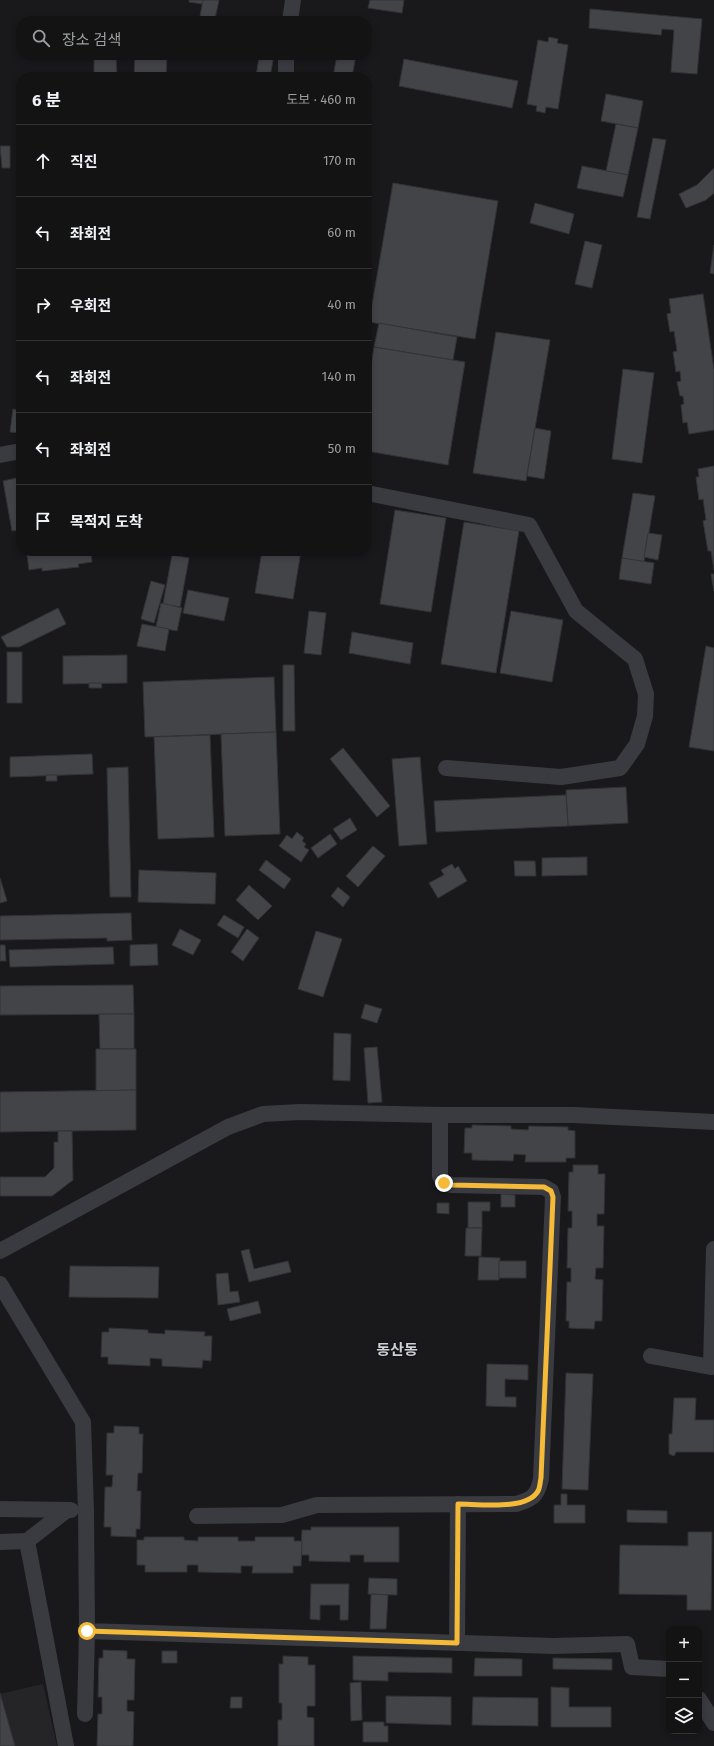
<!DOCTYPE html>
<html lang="ko">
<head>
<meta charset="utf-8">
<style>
	:root { --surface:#131314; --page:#202022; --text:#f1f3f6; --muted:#9d9ea0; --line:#323234 }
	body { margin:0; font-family:"Fira Sans","Noto Sans KR",sans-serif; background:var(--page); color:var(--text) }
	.controls { position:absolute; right:12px; bottom:12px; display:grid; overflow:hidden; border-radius:8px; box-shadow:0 2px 6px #0003 }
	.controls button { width:36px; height:36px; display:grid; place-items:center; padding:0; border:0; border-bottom:1px solid var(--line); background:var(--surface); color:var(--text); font:20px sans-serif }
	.stop { position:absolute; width:12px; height:12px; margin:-9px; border:3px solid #f5ba37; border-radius:50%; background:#fff }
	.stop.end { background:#f5ba37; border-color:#fff; box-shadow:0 1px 4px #0008 }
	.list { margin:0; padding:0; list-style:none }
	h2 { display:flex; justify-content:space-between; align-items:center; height:52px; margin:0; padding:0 16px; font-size:17px }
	h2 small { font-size:13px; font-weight:400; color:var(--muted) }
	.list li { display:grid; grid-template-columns:26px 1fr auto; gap:12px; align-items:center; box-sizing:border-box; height:72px; padding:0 16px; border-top:1px solid var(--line) }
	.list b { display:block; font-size:15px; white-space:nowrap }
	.list em { font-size:13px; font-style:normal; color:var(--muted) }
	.icon { flex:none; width:22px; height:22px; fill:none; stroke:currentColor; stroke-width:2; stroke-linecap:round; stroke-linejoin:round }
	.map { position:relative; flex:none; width:714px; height:1746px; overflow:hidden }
	.search { position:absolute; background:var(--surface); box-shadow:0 2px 6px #0003; left:16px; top:16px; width:356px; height:44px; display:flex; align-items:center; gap:10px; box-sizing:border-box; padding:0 14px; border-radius:16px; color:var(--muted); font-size:15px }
	.panel { position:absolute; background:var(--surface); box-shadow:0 2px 6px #0003; left:16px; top:72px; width:356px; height:484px; border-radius:16px }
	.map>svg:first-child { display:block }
	.built { fill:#252528 }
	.building { fill:#434448; stroke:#333337 }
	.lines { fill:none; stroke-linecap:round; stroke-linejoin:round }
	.minor { stroke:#3a3b40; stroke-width:16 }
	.route { stroke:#f5ba37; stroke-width:5 }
	.labels { text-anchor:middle; stroke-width:3; stroke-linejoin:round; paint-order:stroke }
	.quarter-label { font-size:15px; font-weight:bold; fill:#cccfd7; stroke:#141416 }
</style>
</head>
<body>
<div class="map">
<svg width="714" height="1746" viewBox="0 0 714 1746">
	<rect width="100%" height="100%" fill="#19191b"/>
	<path class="built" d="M43,1684L57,1746H0V1694Z"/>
	<g class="building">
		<path d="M189,0H203L202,4L189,2Z"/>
		<path d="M203,0H219L215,19L200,16Z"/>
		<path d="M370,0H404L402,13L368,8Z"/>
		<path d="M590,9L702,19L697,74L671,72L674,30L662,29L661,35L589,28Z"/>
		<path d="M138,17L170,19V21H138Z"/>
		<path d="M549,37L558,39L557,43L568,45L558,109L546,107L545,113L536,111L537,106L527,104L538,40L548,42Z"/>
		<path d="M94,55H116L117,77H94Z"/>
		<path d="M135,55H167L166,77H134Z"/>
		<path d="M244,55H274L270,77H256L259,57Z"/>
		<path d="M337,55H356L352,77H333Z"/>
		<path d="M404,59L518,81L512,108L399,86Z"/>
		<path d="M606,94L643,101L638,128L601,121Z"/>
		<path d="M616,124L638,128L628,175L606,171Z"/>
		<path d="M653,138L666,140L650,219L637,217Z"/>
		<path d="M0,146H10V168H2Z"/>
		<path d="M582,166L628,175L623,197L577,188Z"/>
		<path d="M714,168V193L706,200L686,208L679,194L697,185Z"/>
		<path d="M393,183L498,201L475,339L369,322Z"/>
		<path d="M535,203L574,214L569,234L530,223Z"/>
		<path d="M585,241L602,245L592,288L575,284Z"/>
		<path d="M714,245V274L710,273Z"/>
		<path d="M703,294L714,370V430L689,434L687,422L683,423L681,405L684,404L683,396H680L677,382L681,381L680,371L676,372L673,352L677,351L674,331L670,332L667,314L671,313L669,299Z"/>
		<path d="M379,323L457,337L453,360L374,347Z"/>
		<path d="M496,332L550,340L526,481L473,473Z"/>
		<path d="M374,347L465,362L448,465L367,451V391Z"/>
		<path d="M623,369L654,373L642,463L612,459Z"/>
		<path d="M13,409L21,411V433L10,432Z"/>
		<path d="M535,428L551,431L544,479L527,476Z"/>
		<path d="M714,466V570L711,551H708L703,521L706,520L703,499L699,500L696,477H699L698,469Z"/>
		<path d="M21,477V502H19L21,530L12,531L3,481Z"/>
		<path d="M633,493L655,496L644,562L622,558Z"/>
		<path d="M395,510L446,518L431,612L380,604Z"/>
		<path d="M464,522L519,531L496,673L441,664Z"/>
		<path d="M648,533L662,535L658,560L644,557Z"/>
		<path d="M39,551H91L92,562L78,564L79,567L42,571V568L29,570L27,555L37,554Z"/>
		<path d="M262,551H301L293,599L255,593Z"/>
		<path d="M172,555L189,558L180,607L163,604Z"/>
		<path d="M622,558L654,563L651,584L619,579Z"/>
		<path d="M711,574H714V591Z"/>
		<path d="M151,581L165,585L154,623L141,619Z"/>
		<path d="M188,590L229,598L224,621L183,613Z"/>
		<path d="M161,603L182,608L177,631L156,627Z"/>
		<path d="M58,608L66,624L19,647H7L1,637Z"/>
		<path d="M309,611L326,613L321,655L304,653Z"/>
		<path d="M511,611L563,620L552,682L500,673Z"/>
		<path d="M142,624L169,629L165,651L137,646Z"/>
		<path d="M352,632L413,643L410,664L349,653Z"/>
		<path d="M706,646L714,648V751L689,747Z"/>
		<rect x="7" y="652" width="15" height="51"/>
		<path d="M127,655V683L63,684V656Z"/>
		<path d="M283,665H294L295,731H283Z"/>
		<path d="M274,677L276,732L145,737L143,682Z"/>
		<path d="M89,683H101L102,688H89Z"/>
		<path d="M276,732L280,834L225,836L221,734Z"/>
		<path d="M210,735L214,837L158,839L154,737Z"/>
		<path d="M343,748L390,806L377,817L330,759Z"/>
		<path d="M92,754L93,774L10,777V757Z"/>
		<path d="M420,757L427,844L399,846L392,759Z"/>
		<path d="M128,767L131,897H110L107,768Z"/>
		<rect x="46" y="775" width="11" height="6"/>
		<path d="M626,787L628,823L568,826L566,790Z"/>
		<path d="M566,795L568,826L436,832L434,801Z"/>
		<path d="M350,818L357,830L341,840L333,829Z"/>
		<path d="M297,832L304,838L302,841L306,844L304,847L309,850L301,862L279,846L287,835L292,839Z"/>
		<path d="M330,834L337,844L318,858L311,848Z"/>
		<path d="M373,846L385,856L358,887L346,876Z"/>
		<path d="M587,857V875L542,876V858Z"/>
		<path d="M266,860L291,879L284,889L259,870Z"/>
		<path d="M514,861H535L536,876H515Z"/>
		<path d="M452,864L455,869L458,866L467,881L438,898L429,883L444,875L441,870Z"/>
		<path d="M139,870L216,873L215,904L138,902Z"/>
		<path d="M0,878L7,901L0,903Z"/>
		<path d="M249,885L272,906L258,920L236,900Z"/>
		<path d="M338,887L350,897L343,907L331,896Z"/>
		<path d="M131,913L132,940L107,941V938L0,940V916Z"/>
		<path d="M224,915L244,927L238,938L217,925Z"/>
		<path d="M180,929L201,940L193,955L172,945Z"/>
		<path d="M247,929L259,938L243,961L231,952Z"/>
		<path d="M316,931L342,939L323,997L298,989Z"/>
		<path d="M157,944L158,965L130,966V945Z"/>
		<path d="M0,945H5L6,961H0Z"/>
		<path d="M113,947L114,964L10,967L9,950Z"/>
		<path d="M133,985L134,1014L0,1015V986Z"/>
		<path d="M365,1004L382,1009L377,1023L361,1018Z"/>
		<path d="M99,1014H134V1049H100Z"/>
		<path d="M334,1033L351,1034L350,1081L333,1080Z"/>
		<path d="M377,1047L382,1102L368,1103L364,1048Z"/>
		<path d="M96,1049H136V1090L96,1091Z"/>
		<path d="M136,1090V1130L0,1132V1092Z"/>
		<path d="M472,1125L511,1126V1129L528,1130L529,1126L568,1127V1130L575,1131V1158H566V1162H525L526,1155L514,1154L513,1161L472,1160V1153H464L465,1128H472Z"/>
		<path d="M58,1131H72L73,1180L52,1196H0V1177H45L54,1168V1142H58Z"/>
		<path d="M573,1165H598V1174H605L604,1214H597V1226H604L603,1268H596L595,1279L603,1280L602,1321H595L594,1329L569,1328V1321H566L567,1282H571V1268H567L568,1228H572V1211H568L569,1172H573Z"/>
		<path d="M501,1194L515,1195V1207H501Z"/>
		<path d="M468,1202H490V1211H482V1228H468Z"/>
		<path d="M437,1203H449V1214L437,1213Z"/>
		<path d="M466,1228H482L481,1256H465Z"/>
		<path d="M249,1249L254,1269L288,1261L291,1272L249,1282L241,1251Z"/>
		<path d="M479,1257L500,1258L499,1280H478Z"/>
		<rect x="499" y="1261" width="27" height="17"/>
		<path d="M70,1266L159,1267L158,1298L69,1297Z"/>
		<path d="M228,1273L230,1292L238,1291L240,1302L218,1305L216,1274Z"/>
		<path d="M258,1301L261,1313L230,1321L227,1309Z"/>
		<path d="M109,1328L148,1330V1333L165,1334V1330L205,1332L204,1336H212L211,1361L203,1360L202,1368L162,1366V1359L150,1358V1366L108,1364V1357H101L102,1332H109Z"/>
		<path d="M487,1364L528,1365V1380L505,1379V1397H516V1407L486,1406Z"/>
		<path d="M566,1373L593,1374L588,1490L562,1489Z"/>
		<path d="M674,1398H696L695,1420H714V1452H676L674,1456L669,1454V1434H672Z"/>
		<path d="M114,1426L139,1427V1434H143L142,1473H138L137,1491H141L140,1529H136V1537L111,1536V1527H104L105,1487H112L113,1475H106L107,1433H114Z"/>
		<path d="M561,1494H567V1505H585V1523H554V1505H561Z"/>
		<path d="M627,1510L667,1511V1523L627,1522Z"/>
		<path d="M311,1527H399V1562H364V1555H350V1562L309,1561V1555H301L302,1530H311Z"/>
		<path d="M688,1532H712L711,1610H687V1595L619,1594L620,1545L688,1546Z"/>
		<path d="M144,1537H184V1540L198,1541V1537H238V1541H255V1537H294V1541H302L301,1566H293V1573H252L253,1566H241V1573L198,1572V1565H187V1572H145V1565H137V1540H144Z"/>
		<path d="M369,1578L397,1579V1595L368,1594Z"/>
		<path d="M311,1584H349L348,1620H340V1605H320V1620L310,1619Z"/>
		<path d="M371,1594L388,1595L386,1629H370Z"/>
		<path d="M103,1650L127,1651V1659H135L134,1700H127V1711L134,1712L133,1746H97L98,1714H102V1697H98L99,1658H103Z"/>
		<rect x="162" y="1651" width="15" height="12"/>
		<path d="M283,1656L308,1657V1665H315V1706H307V1717L314,1718V1746H278V1720H282V1703H279V1664H283Z"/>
		<path d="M353,1656L452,1658V1673L388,1672V1681L353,1680Z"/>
		<path d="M475,1658L522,1659V1676H474Z"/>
		<path d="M553,1658L612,1659V1670L553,1669Z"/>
		<path d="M361,1682L362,1720L351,1721L350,1683Z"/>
		<path d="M551,1687L569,1688V1707H611V1727H551Z"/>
		<path d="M0,1693L15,1746H0Z"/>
		<path d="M386,1696L451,1697V1725L386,1723Z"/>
		<path d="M231,1697H242V1708H230Z"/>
		<path d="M473,1697L538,1698V1726L472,1725Z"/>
		<path d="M363,1722H384V1726H388V1742H363Z"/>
	</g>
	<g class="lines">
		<g class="minor">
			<path d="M290,21L293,0"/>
			<path d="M286,77V55"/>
			<path d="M0,455L21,451"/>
			<path d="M367,493L529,525L576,611L635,659L646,694L645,716L637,744L620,768L561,777L446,768"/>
			<path d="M0,1251L228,1127L263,1114L300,1112L440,1115H574L714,1122"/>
			<path d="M0,1284L83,1422L86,1511L87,1631L553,1646L627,1644L632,1667L669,1669"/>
			<path d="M651,1356L711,1367L714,1249"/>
			<path d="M0,1509L71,1510"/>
			<path d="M197,1516L282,1515L317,1505L516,1504C533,1499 537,1496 541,1479L553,1197L551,1191L544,1187L451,1185L444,1183L440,1176V1115"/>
			<path d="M0,1542L27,1541"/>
			<path d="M457,1643L458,1504"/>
			<path d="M699,1699L714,1723"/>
			<path d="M85,1714L87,1631"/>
			<path d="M66,1746L27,1541L67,1510"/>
		</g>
	</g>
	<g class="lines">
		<path class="route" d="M87,1631L457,1643L458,1504C478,1504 527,1511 538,1491C540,1488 540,1482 541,1478L553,1197L551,1191L544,1187L451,1185L444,1183"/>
	</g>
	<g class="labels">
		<g class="quarter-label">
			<text x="397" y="1355">동산동</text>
		</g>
	</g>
</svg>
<div class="controls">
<button>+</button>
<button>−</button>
<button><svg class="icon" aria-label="layers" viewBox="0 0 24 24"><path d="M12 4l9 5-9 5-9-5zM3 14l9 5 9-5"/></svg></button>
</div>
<div class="stop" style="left:87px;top:1631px"></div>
<div class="stop end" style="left:444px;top:1183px"></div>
<div class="search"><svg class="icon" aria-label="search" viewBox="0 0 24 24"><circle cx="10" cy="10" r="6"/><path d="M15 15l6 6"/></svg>장소 검색</div>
<section class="panel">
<h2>6 분<small>도보 · 460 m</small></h2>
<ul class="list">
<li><svg class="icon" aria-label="ahead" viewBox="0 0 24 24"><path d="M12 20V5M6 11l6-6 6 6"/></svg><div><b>직진</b></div><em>170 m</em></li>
<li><svg class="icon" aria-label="left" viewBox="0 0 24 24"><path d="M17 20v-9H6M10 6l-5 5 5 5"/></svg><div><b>좌회전</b></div><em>60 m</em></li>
<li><svg class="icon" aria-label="right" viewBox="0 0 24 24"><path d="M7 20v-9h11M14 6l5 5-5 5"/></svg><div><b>우회전</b></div><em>40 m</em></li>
<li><svg class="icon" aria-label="left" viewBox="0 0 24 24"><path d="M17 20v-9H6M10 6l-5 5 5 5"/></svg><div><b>좌회전</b></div><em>140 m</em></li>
<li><svg class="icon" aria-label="left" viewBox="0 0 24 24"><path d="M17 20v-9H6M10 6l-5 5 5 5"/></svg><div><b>좌회전</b></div><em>50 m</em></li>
<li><svg class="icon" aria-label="arrive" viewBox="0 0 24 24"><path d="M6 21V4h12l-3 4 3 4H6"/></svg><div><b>목적지 도착</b></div></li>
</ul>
</section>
</div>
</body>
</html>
